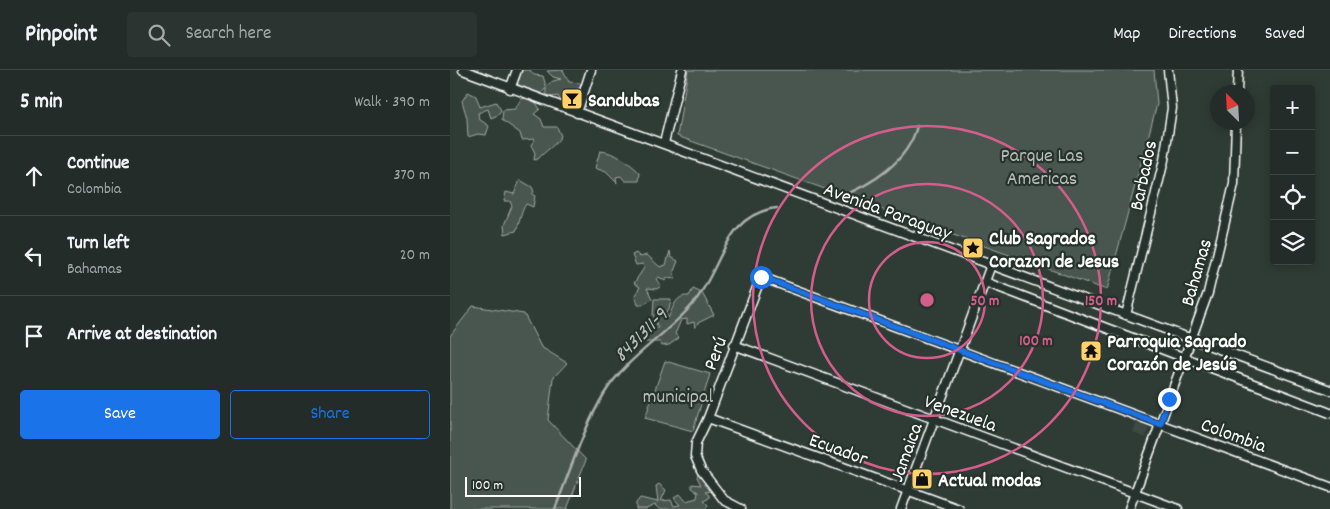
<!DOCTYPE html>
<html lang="en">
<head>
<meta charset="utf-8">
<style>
	:root { --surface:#232c28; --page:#2b3430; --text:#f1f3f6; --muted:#a3a7a8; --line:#404845; --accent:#1a73e8 }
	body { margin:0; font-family:Dekko,sans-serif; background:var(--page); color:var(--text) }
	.controls { position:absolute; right:15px; top:15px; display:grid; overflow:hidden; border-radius:5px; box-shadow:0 2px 12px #0003 }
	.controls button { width:45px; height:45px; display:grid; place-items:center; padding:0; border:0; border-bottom:1px solid var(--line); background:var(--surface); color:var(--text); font:25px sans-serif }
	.compass { position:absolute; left:760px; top:15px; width:45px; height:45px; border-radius:50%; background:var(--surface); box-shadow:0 2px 12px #0003; rotate:336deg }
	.scale { position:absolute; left:15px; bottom:12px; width:116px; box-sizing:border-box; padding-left:5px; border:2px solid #fff; border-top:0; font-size:14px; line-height:18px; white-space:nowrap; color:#fff; -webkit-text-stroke:4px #26332d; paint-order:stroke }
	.stop { position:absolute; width:15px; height:15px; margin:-11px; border:4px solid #1a73e8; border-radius:50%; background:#fff }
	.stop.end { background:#1a73e8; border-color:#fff; box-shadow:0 1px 5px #0008 }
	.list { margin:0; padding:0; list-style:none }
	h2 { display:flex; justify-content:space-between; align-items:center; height:65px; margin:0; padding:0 20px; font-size:21px }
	h2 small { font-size:16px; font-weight:400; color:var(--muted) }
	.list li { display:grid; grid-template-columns:32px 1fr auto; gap:15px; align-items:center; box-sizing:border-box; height:80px; padding:0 20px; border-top:1px solid var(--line) }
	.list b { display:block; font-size:19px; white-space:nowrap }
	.list p { margin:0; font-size:16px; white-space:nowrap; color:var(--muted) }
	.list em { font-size:16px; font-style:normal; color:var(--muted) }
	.actions { display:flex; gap:10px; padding:15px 20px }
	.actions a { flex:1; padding:11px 0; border:1px solid var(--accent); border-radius:5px; text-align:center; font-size:18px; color:var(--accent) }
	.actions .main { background:var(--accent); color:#fff }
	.icon { flex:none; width:28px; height:28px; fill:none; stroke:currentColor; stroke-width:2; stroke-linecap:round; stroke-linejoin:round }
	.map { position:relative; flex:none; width:880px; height:439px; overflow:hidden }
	header { display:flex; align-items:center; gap:30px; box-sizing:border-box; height:70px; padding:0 25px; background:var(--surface); border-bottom:1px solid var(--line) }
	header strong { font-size:24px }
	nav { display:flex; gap:28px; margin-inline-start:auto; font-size:18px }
	.search { width:350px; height:45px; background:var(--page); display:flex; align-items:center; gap:12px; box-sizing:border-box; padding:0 18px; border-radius:5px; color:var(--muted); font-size:19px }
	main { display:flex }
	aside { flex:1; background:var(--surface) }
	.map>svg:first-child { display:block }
	.built { fill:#3c4842 }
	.green { fill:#4a544f; stroke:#a4aaa7 }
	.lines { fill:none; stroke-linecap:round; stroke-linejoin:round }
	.stream { stroke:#a9afac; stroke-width:2.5 }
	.street-casing { stroke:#fff; stroke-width:11 }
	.street { stroke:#26332d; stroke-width:8 }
	.route { stroke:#1a73e8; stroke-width:6 }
	.ring { fill:none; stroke:#d45d8c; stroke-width:2.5 }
	.labels { text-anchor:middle; stroke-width:4.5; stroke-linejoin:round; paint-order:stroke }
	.poi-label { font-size:20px; font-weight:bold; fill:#fff; stroke:#26332d; text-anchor:start }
	.park-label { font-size:20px; fill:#b7bbb9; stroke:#26332d }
	.street-label { font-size:20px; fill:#fff; stroke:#26332d }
	.water-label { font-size:21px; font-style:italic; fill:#b8bcba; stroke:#26332d }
	.centre { fill:#d45d8c; stroke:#26332d; stroke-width:2.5 }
	.ring-label { font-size:15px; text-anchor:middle; font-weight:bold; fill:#d45d8c; stroke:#26332d; stroke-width:4.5; stroke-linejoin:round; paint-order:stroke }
</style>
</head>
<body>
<header>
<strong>Pinpoint</strong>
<div class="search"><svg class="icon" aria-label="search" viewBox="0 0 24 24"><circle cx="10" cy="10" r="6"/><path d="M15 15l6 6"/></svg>Search here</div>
<nav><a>Map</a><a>Directions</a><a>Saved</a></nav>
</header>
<main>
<aside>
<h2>5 min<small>Walk · 390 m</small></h2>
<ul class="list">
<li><svg class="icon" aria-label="ahead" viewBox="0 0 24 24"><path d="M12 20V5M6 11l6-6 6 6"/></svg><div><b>Continue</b><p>Colombia</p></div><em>370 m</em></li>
<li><svg class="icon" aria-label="left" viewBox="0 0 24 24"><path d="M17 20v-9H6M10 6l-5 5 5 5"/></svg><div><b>Turn left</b><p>Bahamas</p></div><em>20 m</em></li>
<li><svg class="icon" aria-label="arrive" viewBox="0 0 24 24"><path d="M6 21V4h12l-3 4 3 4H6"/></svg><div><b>Arrive at destination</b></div></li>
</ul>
<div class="actions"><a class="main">Save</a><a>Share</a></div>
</aside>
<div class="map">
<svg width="880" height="439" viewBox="0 0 880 439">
	<rect width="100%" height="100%" fill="#2f3b35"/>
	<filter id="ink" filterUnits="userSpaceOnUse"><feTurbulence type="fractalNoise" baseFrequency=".02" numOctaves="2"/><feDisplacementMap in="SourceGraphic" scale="10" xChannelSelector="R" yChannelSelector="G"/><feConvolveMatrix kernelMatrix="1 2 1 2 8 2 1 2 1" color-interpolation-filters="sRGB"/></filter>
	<g filter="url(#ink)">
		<path class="built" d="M686,353L699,357L696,368L683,363Z"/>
		<g class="green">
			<path d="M61,0H80L84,5L93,6L96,16L103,11L111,9L103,7L97,1L113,0L119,12L130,13L131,17L124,21L125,26L111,32L108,26L101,27L96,24V18L91,24L85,25L74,22V18L69,17L67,11L70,8Z"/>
			<path d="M238,0H704L707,34L657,220L227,66Z"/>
			<path d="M18,22L26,26L30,37L46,32L51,40L48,45L41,48L38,39L28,43L29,49L39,56L36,65L28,64L18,67L17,48L12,31Z"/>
			<path d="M82,27L90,39L84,44L91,49L94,57H107L111,66C105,76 96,80 88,89L84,90L85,83L81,75L85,69L72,70L70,63L52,50L53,40L65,39L71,29Z"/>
			<path d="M150,81C165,82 180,93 190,103L189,111H175L171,106L166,107L167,113L156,102L145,98Z"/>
			<path d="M70,110L82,117L84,122L82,124L85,126L83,137L76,134C71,141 70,152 66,161L55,164L54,155L62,136L60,131H54L56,122L64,124Z"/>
			<path d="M220,181L221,187L228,191L224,201L225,209L217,208L215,211L209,207L206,209L211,216L207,219L197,218L202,229L192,235H188L185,225L190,217L184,213L194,198L193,194L186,195L182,185L186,183L190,187L197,185L210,197L216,195Z"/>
			<path d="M243,219L252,223L264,245L248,253L245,258L244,252L237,254V249L231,250L225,264L229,268L219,275L212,276L210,272H190L191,267L197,263L200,254L202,258H208L203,245L204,229H221L219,239L214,244L216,243L218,248C224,237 225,225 239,226Z"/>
			<path d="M23,236L74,244L91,277L117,293L103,308L98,350L136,390L117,439H0V266Z"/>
			<path d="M215,291L260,304L243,361L195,348Z"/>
			<path d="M248,403L253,405L255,415L263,418L261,421L255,422L259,425V428L254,431L258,435L256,439H209L205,435L196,439H186V433L190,428L208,432L206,416L209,414L216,420L211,431L221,430L224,436L230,435L224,428L230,424L236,431L247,428L248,422L242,418V414L251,415L247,407Z"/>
		</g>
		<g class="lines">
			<g class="stream">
				<path d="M389,127C421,115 458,92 467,56"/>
				<path d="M105,439C120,401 133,359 154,324C176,288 215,266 242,235C273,199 273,144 327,138"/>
			</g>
			<g class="street-casing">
				<g id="street">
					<path d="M13,0L880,320"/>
					<path d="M60,19L67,0"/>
					<path d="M787,22L788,0"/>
					<path d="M127,43L141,0"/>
					<path d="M214,73L232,0"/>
					<path d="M535,212L880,343"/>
					<path d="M676,245L714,90L722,38L718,0"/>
					<path d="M284,275L728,439"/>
					<path d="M258,348L509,439"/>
					<path d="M291,439L274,430L251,400L245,386L246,373L258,348L311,207L880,417"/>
					<path d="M451,439L541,195"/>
					<path d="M679,439L758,223L784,114L786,52"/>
				</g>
			</g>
			<use href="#street" class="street"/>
		</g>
	</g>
	<g class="lines" filter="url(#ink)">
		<path class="route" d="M311,207L710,354L719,329"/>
	</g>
	<g class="ring">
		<circle cx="477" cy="230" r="58"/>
		<circle cx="477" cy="230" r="116"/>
		<circle cx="477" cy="230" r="174"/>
	</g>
	<defs>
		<g id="bar-square" transform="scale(1.125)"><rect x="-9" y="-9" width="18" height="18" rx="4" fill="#ffd166" stroke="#26332d"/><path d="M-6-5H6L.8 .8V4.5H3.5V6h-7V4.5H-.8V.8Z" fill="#111"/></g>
		<g id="sight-square" transform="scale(1.125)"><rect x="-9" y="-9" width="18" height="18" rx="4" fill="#ffd166" stroke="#26332d"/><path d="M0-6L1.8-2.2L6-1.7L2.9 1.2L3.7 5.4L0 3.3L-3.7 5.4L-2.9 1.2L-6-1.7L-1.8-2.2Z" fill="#111"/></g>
		<g id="temple-square" transform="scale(1.125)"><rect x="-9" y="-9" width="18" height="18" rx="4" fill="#ffd166" stroke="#26332d"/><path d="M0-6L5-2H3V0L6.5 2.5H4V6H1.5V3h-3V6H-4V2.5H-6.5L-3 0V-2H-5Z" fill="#111"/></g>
		<g id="shop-square" transform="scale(1.125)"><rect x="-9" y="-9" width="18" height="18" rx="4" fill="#ffd166" stroke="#26332d"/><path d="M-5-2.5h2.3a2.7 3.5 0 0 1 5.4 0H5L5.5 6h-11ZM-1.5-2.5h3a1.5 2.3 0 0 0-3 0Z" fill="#111"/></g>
	</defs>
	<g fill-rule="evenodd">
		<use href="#bar-square" x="122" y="29"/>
		<use href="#sight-square" x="523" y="178"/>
		<use href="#temple-square" x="641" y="281"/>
		<use href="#shop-square" x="472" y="409"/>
	</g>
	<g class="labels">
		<g class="poi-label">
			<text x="138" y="36">Sandubas</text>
			<text x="539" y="174">Club Sagrados<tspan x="539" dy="23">Corazon de Jesus</tspan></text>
			<text x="657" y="277">Parroquia Sagrado<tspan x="657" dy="23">Corazón de Jesús</tspan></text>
			<text x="488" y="416">Actual modas</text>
		</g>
		<g class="park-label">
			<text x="592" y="91">Parque Las<tspan x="592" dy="23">Americas</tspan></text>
			<text x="228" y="332">municipal</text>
		</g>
		<g class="street-label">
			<text transform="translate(692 105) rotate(-78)" y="7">Barbados</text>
			<text transform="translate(438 140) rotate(20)" y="7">Avenida Paraguay</text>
			<text transform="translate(745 202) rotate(-74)" y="7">Bahamas</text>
			<text transform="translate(264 283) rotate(-70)" y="7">Perú</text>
			<text transform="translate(511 342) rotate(20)" y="7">Venezuela</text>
			<text transform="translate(784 364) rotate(20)" y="7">Colombia</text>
			<text transform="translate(389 378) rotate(20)" y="7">Ecuador</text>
			<text transform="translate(455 382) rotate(-70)" y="7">Jamaica</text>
		</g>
		<g class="water-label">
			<text transform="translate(190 264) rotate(-45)" y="7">8431311-9</text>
		</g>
	</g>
	<circle cx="477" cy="230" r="8" class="centre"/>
	<g class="ring-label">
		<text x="535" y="235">50 m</text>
		<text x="651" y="235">150 m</text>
		<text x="586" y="275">100 m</text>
	</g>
</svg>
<div class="controls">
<button>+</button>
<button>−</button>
<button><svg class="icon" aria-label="locate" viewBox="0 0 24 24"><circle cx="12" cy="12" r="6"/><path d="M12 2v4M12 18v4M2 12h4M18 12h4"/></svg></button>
<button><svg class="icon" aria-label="layers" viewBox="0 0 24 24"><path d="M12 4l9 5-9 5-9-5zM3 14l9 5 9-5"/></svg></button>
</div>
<svg class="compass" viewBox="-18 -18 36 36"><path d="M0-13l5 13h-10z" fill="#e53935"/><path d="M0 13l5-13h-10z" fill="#a3a7a8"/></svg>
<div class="scale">100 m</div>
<div class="stop" style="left:311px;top:207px"></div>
<div class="stop end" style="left:719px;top:329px"></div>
</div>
</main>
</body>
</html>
